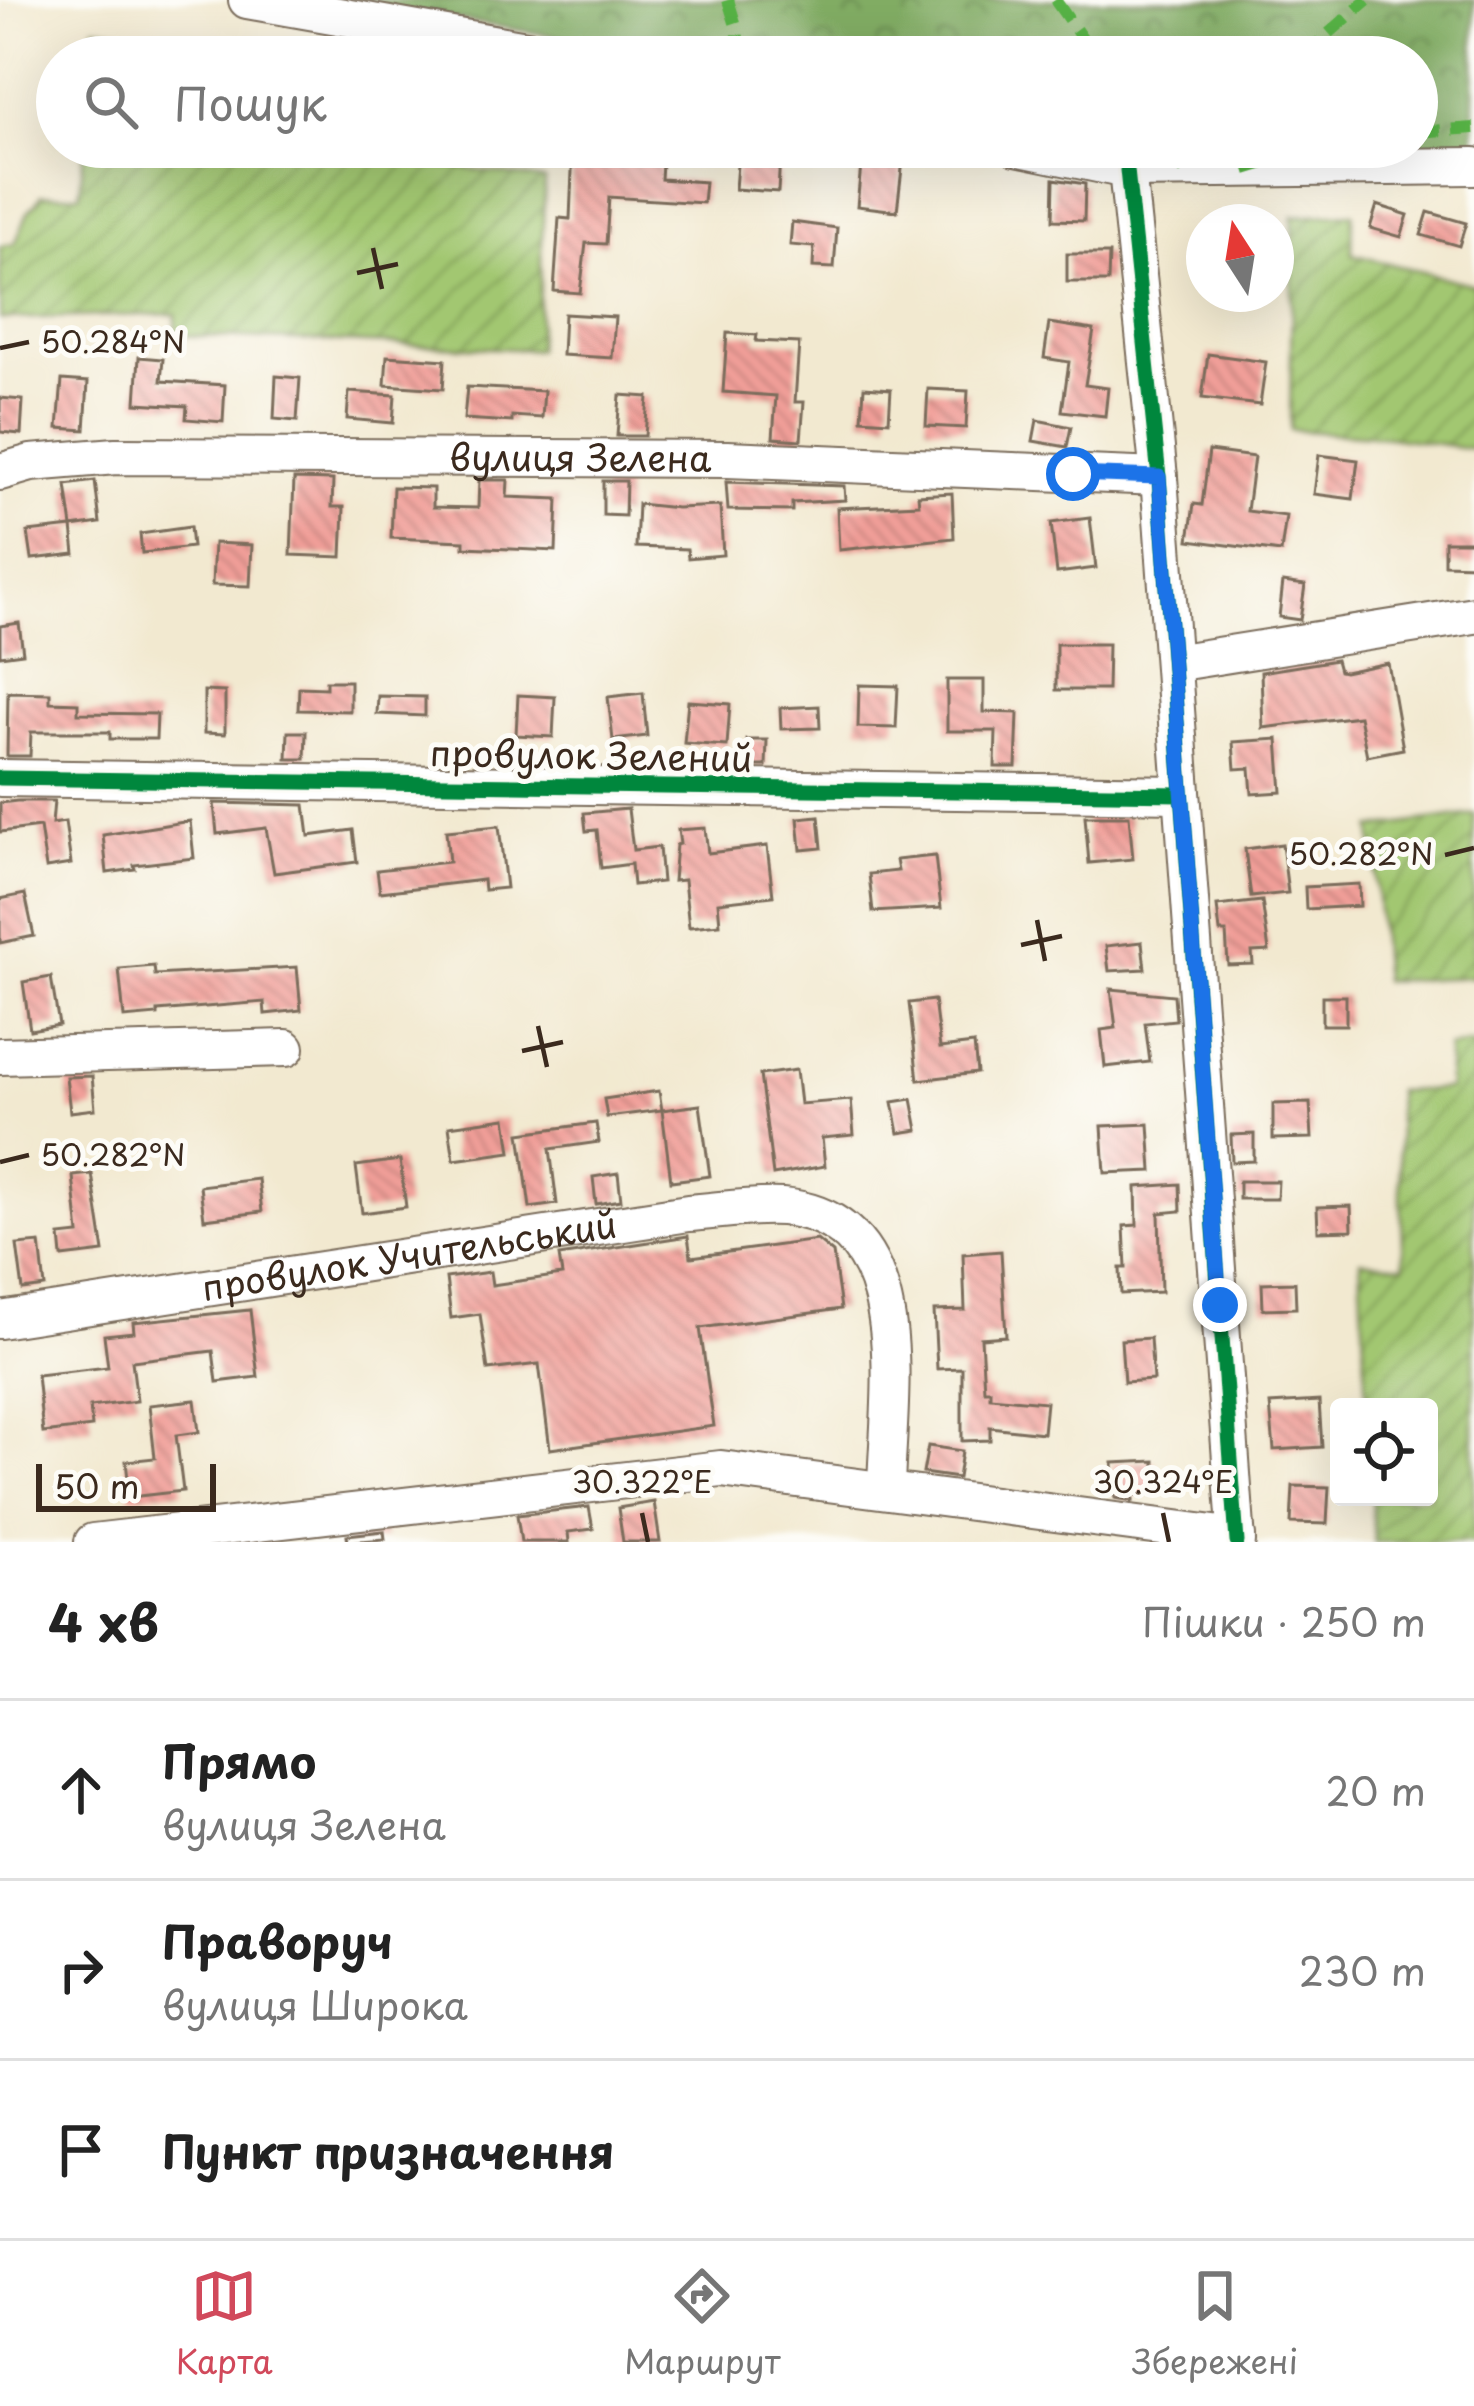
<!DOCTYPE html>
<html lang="uk">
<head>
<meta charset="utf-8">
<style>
	:root { --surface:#fff; --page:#f6f6f6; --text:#222; --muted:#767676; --line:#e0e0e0; --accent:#d1495b }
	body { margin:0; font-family:"Playpen Sans",sans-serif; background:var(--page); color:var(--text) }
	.controls { position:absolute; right:36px; bottom:36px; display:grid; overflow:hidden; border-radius:12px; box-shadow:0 12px 48px #0002 }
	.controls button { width:108px; height:108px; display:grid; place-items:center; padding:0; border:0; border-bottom:3px solid var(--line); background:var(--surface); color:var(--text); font:60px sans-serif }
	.compass { position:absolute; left:1186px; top:204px; width:108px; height:108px; border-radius:50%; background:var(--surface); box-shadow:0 12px 48px #0002; rotate:348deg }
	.scale { position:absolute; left:36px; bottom:30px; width:180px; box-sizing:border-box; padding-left:12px; border:6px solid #3b2a1e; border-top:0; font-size:33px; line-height:42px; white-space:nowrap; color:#3b2a1e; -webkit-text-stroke:9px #fdfcf7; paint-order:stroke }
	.stop { position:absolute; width:36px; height:36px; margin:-27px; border:9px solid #1a73e8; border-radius:50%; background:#fff }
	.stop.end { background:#1a73e8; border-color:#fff; box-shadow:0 3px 12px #0008 }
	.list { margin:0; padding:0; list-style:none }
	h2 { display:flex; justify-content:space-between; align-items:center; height:156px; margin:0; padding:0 48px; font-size:51px }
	h2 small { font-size:39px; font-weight:400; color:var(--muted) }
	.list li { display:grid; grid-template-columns:78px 1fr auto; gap:36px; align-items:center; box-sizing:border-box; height:180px; padding:0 48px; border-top:3px solid var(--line) }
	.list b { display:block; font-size:45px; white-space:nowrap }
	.list p { margin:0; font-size:39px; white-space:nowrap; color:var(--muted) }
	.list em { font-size:39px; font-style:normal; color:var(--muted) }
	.icon { flex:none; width:66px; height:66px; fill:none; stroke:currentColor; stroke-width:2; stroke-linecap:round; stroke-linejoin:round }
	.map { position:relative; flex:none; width:1474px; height:1542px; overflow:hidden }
	.search { position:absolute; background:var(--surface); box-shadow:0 12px 48px #0002; left:36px; right:36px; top:36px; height:132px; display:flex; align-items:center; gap:30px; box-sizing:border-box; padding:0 42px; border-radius:66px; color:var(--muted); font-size:45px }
	.sheet { height:696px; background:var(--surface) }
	nav { display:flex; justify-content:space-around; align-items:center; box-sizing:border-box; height:168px; border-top:3px solid var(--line); background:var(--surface); font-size:33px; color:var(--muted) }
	nav a { display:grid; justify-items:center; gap:6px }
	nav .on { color:var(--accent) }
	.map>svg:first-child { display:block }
	.forest { fill:url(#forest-crowns); stroke:#5e6b40; stroke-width:3 }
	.garden { fill:url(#garden-furrows); stroke:#6e7848; stroke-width:3 }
	.building { fill:url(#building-back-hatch) }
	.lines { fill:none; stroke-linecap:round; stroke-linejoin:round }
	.minor-casing { stroke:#7b6d5c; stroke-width:40 }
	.minor { stroke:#fff; stroke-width:36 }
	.quiet { stroke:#57b245; stroke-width:12; stroke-dasharray:24 12; stroke-linecap:butt }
	.cycleway-casing { stroke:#fdfcf7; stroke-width:22 }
	.cycleway { stroke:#00873e; stroke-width:15 }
	.route { stroke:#1a73e8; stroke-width:15 }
	.ticks { fill:none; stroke:#3b2a1e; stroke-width:4.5 }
	.labels { text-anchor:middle; stroke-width:10; stroke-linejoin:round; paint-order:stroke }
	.street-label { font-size:36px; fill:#3b2a1e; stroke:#fdfcf7 }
	.ticks-label { font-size:30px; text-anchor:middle; fill:#3b2a1e; stroke:#fdfcf7; stroke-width:10; stroke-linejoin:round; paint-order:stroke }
</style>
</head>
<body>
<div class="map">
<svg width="1474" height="1542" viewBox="0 0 1474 1542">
	<defs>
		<pattern id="forest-crowns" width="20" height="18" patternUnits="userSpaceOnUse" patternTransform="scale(3)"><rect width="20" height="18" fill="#81ac63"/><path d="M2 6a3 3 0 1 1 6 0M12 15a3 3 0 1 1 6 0" fill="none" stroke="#6b8c51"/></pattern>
		<pattern id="garden-furrows" width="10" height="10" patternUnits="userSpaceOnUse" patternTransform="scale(3)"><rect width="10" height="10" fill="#a2c771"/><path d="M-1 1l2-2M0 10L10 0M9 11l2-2" fill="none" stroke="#85a25c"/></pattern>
		<pattern id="building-back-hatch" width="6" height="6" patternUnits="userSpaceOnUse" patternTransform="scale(3)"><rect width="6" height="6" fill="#f19f99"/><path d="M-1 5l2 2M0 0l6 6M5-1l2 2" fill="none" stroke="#c4827c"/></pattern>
	</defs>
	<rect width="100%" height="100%" fill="#fdfcf7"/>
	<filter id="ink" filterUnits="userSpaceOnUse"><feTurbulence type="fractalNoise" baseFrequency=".00833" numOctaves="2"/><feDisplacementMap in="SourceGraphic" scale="24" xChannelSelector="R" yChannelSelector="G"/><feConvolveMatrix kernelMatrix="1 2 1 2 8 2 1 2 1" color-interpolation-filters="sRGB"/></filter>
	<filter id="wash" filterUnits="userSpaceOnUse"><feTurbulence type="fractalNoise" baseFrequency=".004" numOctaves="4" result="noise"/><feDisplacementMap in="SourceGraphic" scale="48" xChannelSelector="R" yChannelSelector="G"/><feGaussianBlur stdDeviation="2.7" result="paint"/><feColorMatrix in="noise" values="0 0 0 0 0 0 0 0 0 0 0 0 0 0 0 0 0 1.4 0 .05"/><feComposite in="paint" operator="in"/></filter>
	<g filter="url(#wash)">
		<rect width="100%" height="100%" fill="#f2e9d0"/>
		<path class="forest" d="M334,0H1474V153L1130,161L1078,147H1417V57H684Z"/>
		<g class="garden">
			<path d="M95,27L186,42L185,57H92Z"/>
			<path d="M84,147H318L545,180L537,350L175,335L176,314L0,319V246L15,244L28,212L42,195L80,194Z"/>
			<path d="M1353,213L1352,254L1474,285V449L1389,437L1290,430L1293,216Z"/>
			<path d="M1474,814V977L1383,981L1372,828Z"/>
			<path d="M1474,1043V1542H1374L1371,1497H1429V1407H1367L1360,1260L1404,1266L1396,1091L1449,1089L1448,1047Z"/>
		</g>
		<g id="blocks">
			<g class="building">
				<path d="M573,147H663L661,179L705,182L703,203L609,197L606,244L586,243L580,293L554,291L559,218L570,219Z"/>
				<path d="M808,148L830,149L829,168L807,166Z"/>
				<path d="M738,152L780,155L778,192L735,189Z"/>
				<path d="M862,155L903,160L897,211L857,206Z"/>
				<path d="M1054,179L1085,184L1084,221L1053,220Z"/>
				<path d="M1377,205L1408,215L1401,237L1370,228Z"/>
				<path d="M1428,212L1466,223L1459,246L1421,235Z"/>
				<path d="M792,222L837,228L834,268L813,267L814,247L790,245Z"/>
				<path d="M1067,254H1109L1108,282H1067Z"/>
				<path d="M564,314L615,317L612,358L562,355Z"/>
				<path d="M1049,323L1094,330L1085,385L1108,388L1105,416L1062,411L1069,362L1044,358Z"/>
				<path d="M727,333L757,335L756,341L799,343L795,402H804L801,440L773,438L776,396L723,392Z"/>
				<path d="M1208,354L1266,362L1260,405L1202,398Z"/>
				<path d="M387,356L445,360L443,389L385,385Z"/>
				<path d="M139,357L163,359L161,381L225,385L223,422L186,419L187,406L136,403Z"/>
				<path d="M276,376L300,378L297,421L274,419Z"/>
				<path d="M62,380L88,382L85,430L58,428Z"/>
				<path d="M467,387L544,391L542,418L512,416V422L464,419Z"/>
				<path d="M864,387L891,389L889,421L862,419Z"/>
				<path d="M928,389L968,391L966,428L926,426Z"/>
				<path d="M349,392L395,395L393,423L347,419Z"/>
				<path d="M620,395L648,397L645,436H617Z"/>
				<path d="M0,398L23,400L21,434L0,432Z"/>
				<path d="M1037,420L1071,427L1067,447L1033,441Z"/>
				<path d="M1209,451L1254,457L1247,511L1286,516L1281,552L1189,540L1194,504L1202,505Z"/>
				<path d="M1319,455L1358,460L1353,499L1314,494Z"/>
				<path d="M294,479L333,480L332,507H344L342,557L291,555Z"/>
				<path d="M479,480H508L507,497L558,499L556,551L464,547V541L391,538L393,487L433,488V507L478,508Z"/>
				<path d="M95,481L100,523L72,527L66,485Z"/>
				<path d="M603,481H626L625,516L603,515Z"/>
				<path d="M726,482L844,486L845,500L792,503V511L728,510Z"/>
				<path d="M952,493L954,538L839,550L837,508L919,504L918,495Z"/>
				<path d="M638,504L677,508L720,506L723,555L688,558L687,549L636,547Z"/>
				<path d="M1090,518L1096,568L1057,573L1051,523Z"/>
				<path d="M72,527L75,554L32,559L28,532Z"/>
				<path d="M190,527L192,547L142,553L140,534Z"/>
				<path d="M1444,541H1474V565L1444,564Z"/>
				<path d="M214,543L252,545L250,586L212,585Z"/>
				<path d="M1283,582L1305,585L1300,620L1279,617Z"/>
				<path d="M19,623L23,653L0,656V626Z"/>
				<path d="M1056,644H1108L1107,690H1056Z"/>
				<path d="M1336,660L1339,671L1344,672L1388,663L1403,749L1367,756L1359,716L1263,728L1261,672Z"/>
				<path d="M947,680H984V712L1018,713L1016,767H995L996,731H947Z"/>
				<path d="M326,681H350V711L298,710L299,687L326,688Z"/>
				<path d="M859,685L898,686L896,728L858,727Z"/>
				<path d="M204,691L225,692V734L204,733Z"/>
				<path d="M8,692L50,693V702L78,703V713L157,714L156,739H110V732H31L30,756H7Z"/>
				<path d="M643,693L647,736L613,740L608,697Z"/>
				<path d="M518,695L555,697L553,737L516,735Z"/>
				<path d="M378,696L425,697V716L377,714Z"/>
				<path d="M688,701L730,704L727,746L684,743Z"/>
				<path d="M819,706L820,728L781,729L780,708Z"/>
				<path d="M288,732H306L305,759H287Z"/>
				<path d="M1278,739L1282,792L1252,794L1250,768L1235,769L1233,742Z"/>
				<path d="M747,740H767L766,766H746Z"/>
				<path d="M17,801H54L52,824L65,822L71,864L46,868L40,827L0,832V803Z"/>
				<path d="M214,803L305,805L309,836L353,830L357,862L274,873L266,828L217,834Z"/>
				<path d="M628,809L633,850L659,847L662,882L633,885L631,864L601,868L597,830L586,831L584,813Z"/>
				<path d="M819,816L822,848L801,850L798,818Z"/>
				<path d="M1085,816H1129L1133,859L1089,863Z"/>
				<path d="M190,821L194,858L134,865L135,869L107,873L103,835Z"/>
				<path d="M499,826L506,888L484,890L483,880L380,892L377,870L449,862L446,831Z"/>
				<path d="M705,828L708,853L767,846L773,896L718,902L720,924L689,927L684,880L673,881L676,845L680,844L678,830Z"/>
				<path d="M1282,844L1288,893L1251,897L1245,849Z"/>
				<path d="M935,856L941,908L873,912L869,874L898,871L896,860Z"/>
				<path d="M1359,884L1360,906L1306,909L1305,887Z"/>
				<path d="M25,894L34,936L0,943V899Z"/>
				<path d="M1262,901L1269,951L1252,952L1253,964L1228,965L1226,932H1220L1217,906Z"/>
				<path d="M1142,942L1145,969L1109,971L1106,946Z"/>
				<path d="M154,966L155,975L297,967L301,1010L265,1014L264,1002L158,1011V1015L124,1018L119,969Z"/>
				<path d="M51,977L59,1025L30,1030L23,982Z"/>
				<path d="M1111,989L1174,995L1176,1020L1145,1023L1150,1062L1105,1067L1101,1030L1116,1028Z"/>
				<rect x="1322" y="996" width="24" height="29"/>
				<path d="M934,1000L940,1048L974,1044L977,1073L918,1080L909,1003Z"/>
				<path d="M796,1070L800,1104L851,1100L854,1135L822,1138L825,1166L773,1175L760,1075Z"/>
				<path d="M92,1076L95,1109L70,1112L66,1077Z"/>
				<path d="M659,1091L662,1110L607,1117L604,1099Z"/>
				<path d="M912,1099L918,1130L899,1133L893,1102Z"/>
				<path d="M1310,1103L1312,1138L1273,1139V1104Z"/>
				<path d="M700,1105L710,1176L671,1181L662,1110Z"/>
				<path d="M506,1118L511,1152L454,1160L449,1126Z"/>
				<path d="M596,1123L599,1142L550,1149L557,1204L530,1208L520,1133Z"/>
				<path d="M1149,1124L1152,1171L1105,1173L1102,1126Z"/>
				<path d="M1254,1134V1161L1232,1162L1231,1135Z"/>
				<path d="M400,1160L406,1207L362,1213L356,1166Z"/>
				<path d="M618,1173L621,1200L596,1204L593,1177Z"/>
				<path d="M92,1174L104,1252L62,1257L60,1236L79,1234L73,1176Z"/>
				<path d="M258,1179L262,1212L204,1219L200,1186Z"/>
				<path d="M1239,1181H1278L1277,1199H1239Z"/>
				<path d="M1180,1184L1181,1211L1159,1213L1161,1292L1121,1294L1120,1268H1126L1124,1226L1137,1225L1136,1187Z"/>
				<path d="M1351,1206L1352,1230L1318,1231L1317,1207Z"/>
				<path d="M688,1236L691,1257L817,1240L833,1253L841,1309L700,1328L714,1426L550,1449L539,1364L488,1370L480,1314L451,1318L446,1278L490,1272L492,1285L562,1275L559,1256Z"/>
				<path d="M40,1243L45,1287L23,1290L17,1245Z"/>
				<path d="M1001,1251L1006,1336L981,1338L984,1390H990V1397L1046,1402L1043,1433L990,1427V1440L962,1441V1368L937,1369L934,1311L965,1310L963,1254Z"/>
				<path d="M1295,1282L1296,1308L1263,1309L1262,1283Z"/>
				<path d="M250,1310L258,1377L217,1382L213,1351L132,1361L137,1401L90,1407L92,1427L43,1433L37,1375L108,1367L104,1335L134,1332L133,1322Z"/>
				<path d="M1150,1338L1153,1380L1124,1382L1121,1340Z"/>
				<path d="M195,1400L199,1432L176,1435L183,1491L130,1497L126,1461L155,1458L149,1405Z"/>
				<path d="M1319,1401L1322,1447L1274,1450L1270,1404Z"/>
				<path d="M928,1446L962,1451L958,1478L923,1473Z"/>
				<path d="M1155,1461V1494L1133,1495V1501L1115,1498L1113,1463Z"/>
				<path d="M1293,1486L1329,1487L1327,1524L1291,1523Z"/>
				<path d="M654,1502L660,1542H623L618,1508Z"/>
				<path d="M589,1507L593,1529L568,1532L569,1542H521L517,1515Z"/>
				<path d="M384,1531L385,1539L348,1542L347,1535Z"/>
			</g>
		</g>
	</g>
	<g filter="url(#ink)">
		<use href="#blocks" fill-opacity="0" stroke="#7b6d5c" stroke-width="3"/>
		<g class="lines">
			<g class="minor-casing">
				<g id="minor">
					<path d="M247,0L572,57"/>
					<path d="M1016,147L1127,170L1474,166"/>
					<path d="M1127,170L1159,477L1237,1542"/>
					<path id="s1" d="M0,472L31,463L116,456L727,459L1159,477"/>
					<path d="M1173,663L1474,615"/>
					<path d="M0,778L1181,794"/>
					<path d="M0,1056L286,1048"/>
					<path id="s2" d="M0,1320L688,1213C718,1211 752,1205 782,1207C920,1220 888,1393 886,1488"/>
					<path d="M93,1542L721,1469L1237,1537"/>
				</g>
			</g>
			<use href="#minor" class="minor"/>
			<g class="quiet">
				<path d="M728,0L738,32L737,57"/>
				<path d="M1055,0L1095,57"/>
				<path d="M1302,57L1367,0"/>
				<path d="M1417,132L1474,128"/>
				<path d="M1245,169L1317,147"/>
				<path d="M1176,170L1202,147"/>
			</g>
			<g class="cycleway-casing">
				<g id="cycleway">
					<path d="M1127,170L1159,477L1237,1542"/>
					<path d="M0,778L1181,794"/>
				</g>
			</g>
			<use href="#cycleway" class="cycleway"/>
		</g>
	</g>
	<g class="lines" filter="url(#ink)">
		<path class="route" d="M1073,474L1159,477L1220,1305"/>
	</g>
	<path class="ticks" d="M373,248L382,289M357,273L398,264M0,348L29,342M1445,855L1474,848M1037,920L1045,961M1021,945L1062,936M538,1026L547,1067M522,1051L563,1042M0,1162L29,1155M642,1513L648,1542M1163,1513L1169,1542"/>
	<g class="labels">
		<g class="street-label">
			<text dy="13" stroke="none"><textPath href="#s1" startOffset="582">вулиця Зелена</textPath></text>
			<text transform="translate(591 756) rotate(1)" y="13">провулок Зелений</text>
			<text dy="13" stroke="none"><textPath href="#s2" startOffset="414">провулок Учительський</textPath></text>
		</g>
	</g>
	<g class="ticks-label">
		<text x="113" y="353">50.284°N</text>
		<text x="1361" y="865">50.282°N</text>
		<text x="113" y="1166">50.282°N</text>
		<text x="642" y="1493">30.322°E</text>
		<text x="1163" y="1493">30.324°E</text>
	</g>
</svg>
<div class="controls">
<button><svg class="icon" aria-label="locate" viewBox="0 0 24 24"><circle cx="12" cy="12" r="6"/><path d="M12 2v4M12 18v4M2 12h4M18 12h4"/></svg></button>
</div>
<svg class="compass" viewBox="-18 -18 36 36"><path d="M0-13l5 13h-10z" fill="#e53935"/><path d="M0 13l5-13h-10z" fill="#767676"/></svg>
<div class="scale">50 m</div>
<div class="stop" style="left:1073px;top:474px"></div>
<div class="stop end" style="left:1220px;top:1305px"></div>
<div class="search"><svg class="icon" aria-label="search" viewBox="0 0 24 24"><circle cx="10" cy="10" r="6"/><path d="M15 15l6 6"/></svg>Пошук</div>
</div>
<section class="sheet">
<h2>4 хв<small>Пішки · 250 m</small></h2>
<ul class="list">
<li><svg class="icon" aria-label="ahead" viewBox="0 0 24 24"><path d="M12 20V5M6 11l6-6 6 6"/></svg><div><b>Прямо</b><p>вулиця Зелена</p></div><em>20 m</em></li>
<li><svg class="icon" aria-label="right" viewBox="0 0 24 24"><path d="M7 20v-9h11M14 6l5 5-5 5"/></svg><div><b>Праворуч</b><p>вулиця Широка</p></div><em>230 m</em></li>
<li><svg class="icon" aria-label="arrive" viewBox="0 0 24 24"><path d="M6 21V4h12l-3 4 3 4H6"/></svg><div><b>Пункт призначення</b></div></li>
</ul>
</section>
<nav>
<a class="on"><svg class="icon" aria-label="map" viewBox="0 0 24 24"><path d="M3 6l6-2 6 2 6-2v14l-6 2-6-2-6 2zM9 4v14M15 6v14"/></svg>Карта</a>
<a><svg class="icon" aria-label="directions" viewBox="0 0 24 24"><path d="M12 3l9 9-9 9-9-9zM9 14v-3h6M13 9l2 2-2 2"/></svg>Маршрут</a>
<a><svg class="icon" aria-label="saved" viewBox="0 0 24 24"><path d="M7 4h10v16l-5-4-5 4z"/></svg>Збережені</a>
</nav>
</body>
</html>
